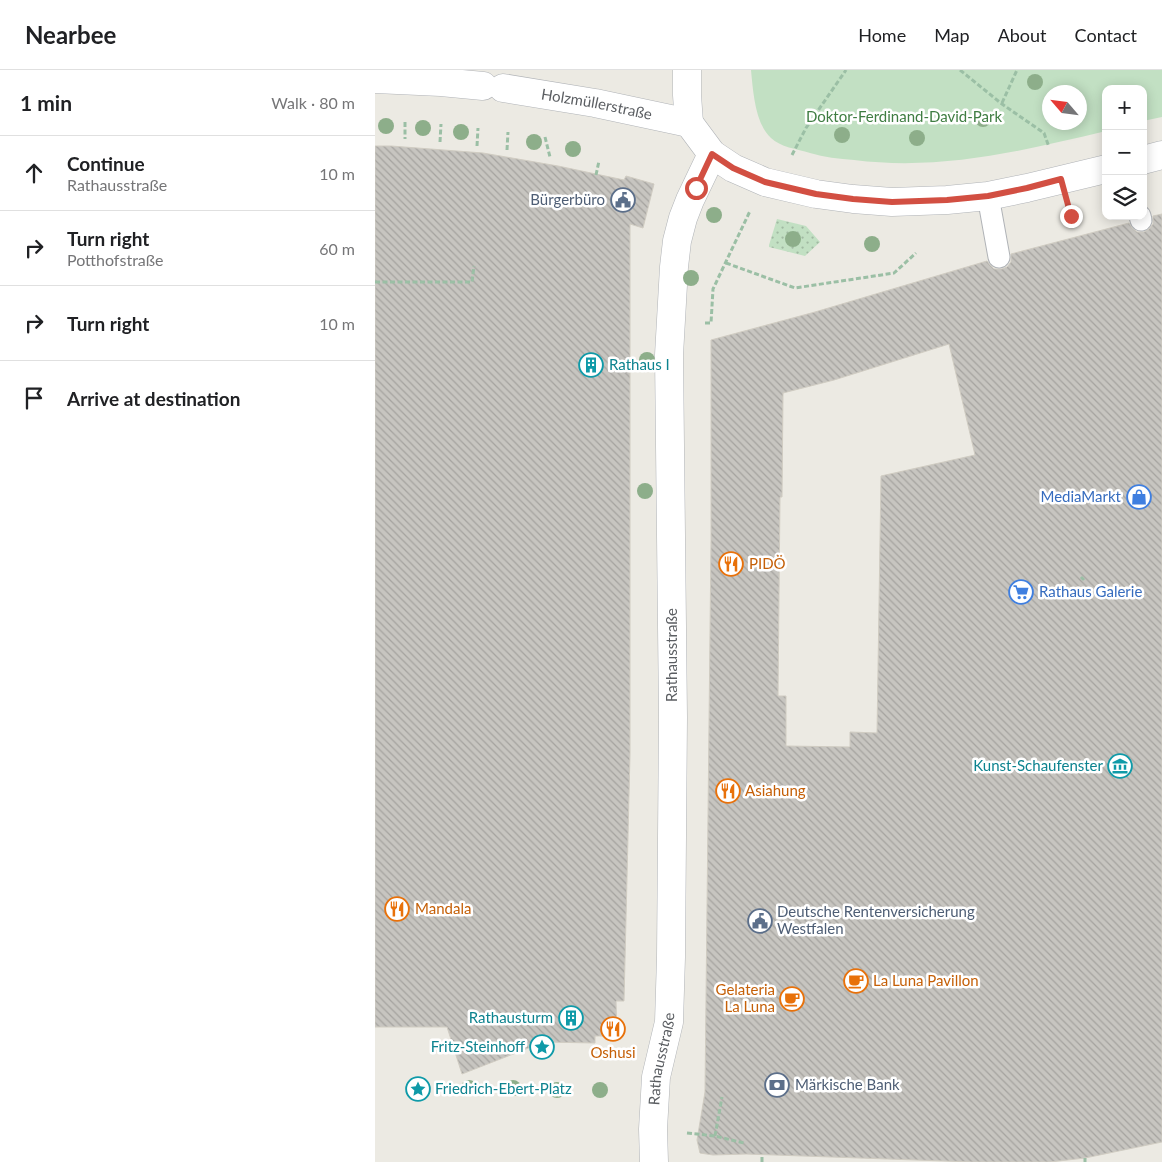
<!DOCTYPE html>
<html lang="en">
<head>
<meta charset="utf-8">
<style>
	:root { --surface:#fff; --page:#f6f6f6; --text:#202124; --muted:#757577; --line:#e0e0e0 }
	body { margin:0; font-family:Lato,sans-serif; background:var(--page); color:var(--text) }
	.controls { position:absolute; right:15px; top:15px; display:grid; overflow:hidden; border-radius:10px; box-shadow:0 2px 12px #0003 }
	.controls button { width:45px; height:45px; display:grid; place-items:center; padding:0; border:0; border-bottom:1px solid var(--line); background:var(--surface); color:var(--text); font:25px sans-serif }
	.compass { position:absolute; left:667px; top:15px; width:45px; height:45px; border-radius:50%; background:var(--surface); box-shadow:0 2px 12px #0003; rotate:298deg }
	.stop { position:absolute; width:15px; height:15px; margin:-11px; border:4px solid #d24f42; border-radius:50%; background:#fff }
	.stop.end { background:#d24f42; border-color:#fff; box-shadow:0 1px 5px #0008 }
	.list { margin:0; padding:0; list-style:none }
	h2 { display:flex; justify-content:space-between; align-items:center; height:65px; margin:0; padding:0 20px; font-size:21px }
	h2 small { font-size:16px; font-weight:400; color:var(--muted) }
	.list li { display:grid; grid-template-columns:32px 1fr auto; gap:15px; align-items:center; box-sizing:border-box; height:75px; padding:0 20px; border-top:1px solid var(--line) }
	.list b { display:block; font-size:19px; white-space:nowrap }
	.list p { margin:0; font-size:16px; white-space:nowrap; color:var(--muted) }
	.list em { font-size:16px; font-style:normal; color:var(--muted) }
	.icon { flex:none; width:28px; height:28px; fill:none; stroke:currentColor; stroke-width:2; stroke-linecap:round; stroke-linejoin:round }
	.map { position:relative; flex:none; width:787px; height:1092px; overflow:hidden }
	header { display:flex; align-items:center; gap:30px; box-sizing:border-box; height:70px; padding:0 25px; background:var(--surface); border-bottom:1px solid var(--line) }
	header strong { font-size:24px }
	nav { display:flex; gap:28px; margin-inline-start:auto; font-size:18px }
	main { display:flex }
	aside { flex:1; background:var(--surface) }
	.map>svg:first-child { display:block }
	.grass { fill:url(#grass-dots) }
	.park { fill:#c2e0c3; fill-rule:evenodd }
	.building { fill:url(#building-back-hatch); stroke:#d0ccc2; fill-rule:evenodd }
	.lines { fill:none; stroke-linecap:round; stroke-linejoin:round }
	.lane-casing { stroke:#b0b3b7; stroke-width:23 }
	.street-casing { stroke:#b0b3b7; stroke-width:29 }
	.path { stroke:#9bbfa5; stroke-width:3; stroke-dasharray:5 2.5; stroke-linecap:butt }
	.lane { stroke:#fff; stroke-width:21 }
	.street { stroke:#fff; stroke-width:28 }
	.tree { fill:#8dae8a }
	.route { stroke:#d24f42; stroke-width:6 }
	.labels { text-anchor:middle; stroke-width:5; stroke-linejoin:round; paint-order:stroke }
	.street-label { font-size:15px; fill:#5b5e62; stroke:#fff }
	.park-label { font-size:15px; fill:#3f7d42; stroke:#fff }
	.service-label { font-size:15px; fill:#4e5e75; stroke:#fff; text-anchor:start }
	.culture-label { font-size:15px; fill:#0d838f; stroke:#fff; text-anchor:end }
	.shop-label { font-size:15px; fill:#366cbe; stroke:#fff; text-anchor:end }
	.food-label { font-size:15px; fill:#c56008; stroke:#fff; text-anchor:start }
</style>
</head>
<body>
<header>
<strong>Nearbee</strong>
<nav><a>Home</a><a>Map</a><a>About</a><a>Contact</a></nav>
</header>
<main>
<aside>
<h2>1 min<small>Walk · 80 m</small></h2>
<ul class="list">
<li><svg class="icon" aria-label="ahead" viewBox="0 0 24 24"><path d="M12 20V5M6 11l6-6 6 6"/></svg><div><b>Continue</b><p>Rathausstraße</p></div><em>10 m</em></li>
<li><svg class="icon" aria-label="right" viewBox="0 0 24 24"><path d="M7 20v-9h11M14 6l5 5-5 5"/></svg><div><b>Turn right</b><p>Potthofstraße</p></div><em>60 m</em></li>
<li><svg class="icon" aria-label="right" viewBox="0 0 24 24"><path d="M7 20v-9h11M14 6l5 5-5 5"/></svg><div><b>Turn right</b></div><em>10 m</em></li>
<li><svg class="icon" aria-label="arrive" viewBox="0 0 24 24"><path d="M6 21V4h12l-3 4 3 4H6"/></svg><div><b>Arrive at destination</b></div></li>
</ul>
</aside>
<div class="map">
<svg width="787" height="1092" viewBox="0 0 787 1092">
	<defs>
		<pattern id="grass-dots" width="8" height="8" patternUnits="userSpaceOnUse" patternTransform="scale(1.25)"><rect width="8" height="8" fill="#c2e0c3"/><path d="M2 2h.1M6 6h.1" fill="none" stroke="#a1b9a2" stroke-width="1.8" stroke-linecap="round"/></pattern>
		<pattern id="building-back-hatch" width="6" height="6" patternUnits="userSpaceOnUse" patternTransform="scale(1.25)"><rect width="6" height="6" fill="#c7c5c0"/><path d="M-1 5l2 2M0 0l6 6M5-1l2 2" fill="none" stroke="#a5a39f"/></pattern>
	</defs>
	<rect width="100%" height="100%" fill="#eceae3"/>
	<path class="grass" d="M402,149L431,156L445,172L430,186L394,177V175Z"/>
	<path class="park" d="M376,0H787V47L768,51V19H731V61C647,81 566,101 479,90C464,89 449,87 435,83C422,79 405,77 396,68C380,54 378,20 376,0ZM674,22H704V52H674Z"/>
	<g class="building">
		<path d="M0,76H16L108,83L183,96L249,110L251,106L279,114L268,158L255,154V684L249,931H241L242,966H220V973L169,972L87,1004L72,957H0Z"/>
		<path d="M787,144V1072L710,1088L675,1092H597L371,1084L338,1085L325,1083L322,1070L330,1022L336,471V270L440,242L612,191L615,195L619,199H627L632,197L636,192V184L754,153L757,158L762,162H769L774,159L778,154V146ZM574,274L600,385L506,406L502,663L475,662V677L411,676V626H403L405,427H407L408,323L459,310Z"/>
	</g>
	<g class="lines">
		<g class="lane-casing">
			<g id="lane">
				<path d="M613,126L624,187"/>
				<path d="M765,146L766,150"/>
			</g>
		</g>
		<g class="street-casing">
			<g id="street">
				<path d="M312,0V25L314,53"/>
				<path d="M0,9L66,12L108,16"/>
				<path id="s1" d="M128,18L220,33L314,53"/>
				<path d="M314,53L337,84L358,98L390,112L441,124L478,129L517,132L572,130L613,126L652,118L731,99"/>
				<path d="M768,90L787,85"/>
				<path id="s2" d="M279,1092L278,1059L281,1007L294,952L296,887L298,647L294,285L299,197L302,171L308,148L315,130L337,84"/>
			</g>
		</g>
		<g class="path">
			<path d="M585,0L627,34L669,63L674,77"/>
			<path d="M627,33L642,0"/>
			<path d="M30,52V69"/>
			<path d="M170,67L175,87"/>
			<path d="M65,72L66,54"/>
			<path d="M102,76L103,58"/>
			<path d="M132,80L133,62"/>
			<path d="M417,85L431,58L471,0"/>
			<path d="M221,105L224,91"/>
			<path d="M351,193L420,218L519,203L541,183"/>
			<path d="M0,212H97L99,196"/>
			<path d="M330,253H336L338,219L375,141"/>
			<path d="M706,507L708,509L709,508"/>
			<path d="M312,1063L340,1066L369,1073"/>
			<path d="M340,1066L347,1027"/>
			<path d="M387,1092V1085"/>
			<path d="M710,1092V1088"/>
		</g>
		<use href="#lane" class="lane"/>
		<use href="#street" class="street"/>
	</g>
	<g class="tree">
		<circle cx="660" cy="12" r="8"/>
		<circle cx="608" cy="49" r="8"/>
		<circle cx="11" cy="56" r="8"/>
		<circle cx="48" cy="58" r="8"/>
		<circle cx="86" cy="62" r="8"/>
		<circle cx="467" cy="65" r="8"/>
		<circle cx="542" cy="68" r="8"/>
		<circle cx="159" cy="72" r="8"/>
		<circle cx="198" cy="79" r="8"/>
		<circle cx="339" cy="145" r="8"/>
		<circle cx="418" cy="169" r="8"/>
		<circle cx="497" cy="174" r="8"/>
		<circle cx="316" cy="208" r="8"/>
		<circle cx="272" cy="290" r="8"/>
		<circle cx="270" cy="421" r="8"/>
		<circle cx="94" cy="1018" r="8"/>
		<circle cx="138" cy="1018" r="8"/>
		<circle cx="182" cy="1020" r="8"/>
		<circle cx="225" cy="1020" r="8"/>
	</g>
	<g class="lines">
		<path class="route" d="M321,118L337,84L358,98L390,112L441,124L478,129L517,132L572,130L613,126L652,118L686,109L696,146"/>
	</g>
	<defs>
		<g id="civic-ring" transform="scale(1.25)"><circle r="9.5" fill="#fff" stroke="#5c6f8a" stroke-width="1.5"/><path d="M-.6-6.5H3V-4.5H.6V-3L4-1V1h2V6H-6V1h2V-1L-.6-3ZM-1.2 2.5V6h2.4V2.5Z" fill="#5c6f8a"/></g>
		<g id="building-ring" transform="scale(1.25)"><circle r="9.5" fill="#fff" stroke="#0f9aa8" stroke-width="1.5"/><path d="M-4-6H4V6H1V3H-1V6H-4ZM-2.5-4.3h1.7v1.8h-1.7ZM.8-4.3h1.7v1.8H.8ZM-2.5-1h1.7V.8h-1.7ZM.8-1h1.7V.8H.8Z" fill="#0f9aa8"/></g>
		<g id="shop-ring" transform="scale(1.25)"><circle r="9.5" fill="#fff" stroke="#3f7fe0" stroke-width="1.5"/><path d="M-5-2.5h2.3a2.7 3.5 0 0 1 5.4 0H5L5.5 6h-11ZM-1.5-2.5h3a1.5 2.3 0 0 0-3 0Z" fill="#3f7fe0"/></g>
		<g id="restaurant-ring" transform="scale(1.25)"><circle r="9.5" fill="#fff" stroke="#e8710a" stroke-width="1.5"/><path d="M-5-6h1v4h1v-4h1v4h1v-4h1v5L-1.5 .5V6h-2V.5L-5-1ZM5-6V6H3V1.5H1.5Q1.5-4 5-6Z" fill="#e8710a"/></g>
		<g id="supermarket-ring" transform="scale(1.25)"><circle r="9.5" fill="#fff" stroke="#3f7fe0" stroke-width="1.5"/><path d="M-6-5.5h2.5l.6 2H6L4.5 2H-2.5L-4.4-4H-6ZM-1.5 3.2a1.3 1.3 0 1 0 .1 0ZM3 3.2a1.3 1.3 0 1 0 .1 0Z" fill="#3f7fe0"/></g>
		<g id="museum-ring" transform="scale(1.25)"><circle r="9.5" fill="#fff" stroke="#0f9aa8" stroke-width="1.5"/><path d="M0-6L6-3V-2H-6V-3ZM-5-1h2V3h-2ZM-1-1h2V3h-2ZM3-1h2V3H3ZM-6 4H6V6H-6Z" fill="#0f9aa8"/></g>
		<g id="cafe-ring" transform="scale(1.25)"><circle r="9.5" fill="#fff" stroke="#e8710a" stroke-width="1.5"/><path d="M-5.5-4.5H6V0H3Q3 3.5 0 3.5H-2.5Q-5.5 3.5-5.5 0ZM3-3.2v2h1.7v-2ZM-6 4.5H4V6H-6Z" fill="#e8710a"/></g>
		<g id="sight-ring" transform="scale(1.25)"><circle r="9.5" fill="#fff" stroke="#0f9aa8" stroke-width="1.5"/><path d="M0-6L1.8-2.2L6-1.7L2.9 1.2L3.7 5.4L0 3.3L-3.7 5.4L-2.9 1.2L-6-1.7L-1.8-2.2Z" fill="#0f9aa8"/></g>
		<g id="bank-ring" transform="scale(1.25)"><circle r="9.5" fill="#fff" stroke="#5c6f8a" stroke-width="1.5"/><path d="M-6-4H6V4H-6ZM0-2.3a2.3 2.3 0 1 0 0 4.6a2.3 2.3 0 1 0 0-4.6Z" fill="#5c6f8a"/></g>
	</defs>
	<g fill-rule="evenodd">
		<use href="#civic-ring" x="248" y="130"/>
		<use href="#building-ring" x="216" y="295"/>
		<use href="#shop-ring" x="764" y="427"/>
		<use href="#restaurant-ring" x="356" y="494"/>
		<use href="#supermarket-ring" x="646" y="522"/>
		<use href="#museum-ring" x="745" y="696"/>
		<use href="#restaurant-ring" x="353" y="721"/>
		<use href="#restaurant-ring" x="22" y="839"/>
		<use href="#civic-ring" x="385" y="851"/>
		<use href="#cafe-ring" x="481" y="911"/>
		<use href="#cafe-ring" x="417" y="929"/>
		<use href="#building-ring" x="196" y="948"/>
		<use href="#restaurant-ring" x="238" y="959"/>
		<use href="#sight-ring" x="167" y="977"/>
		<use href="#bank-ring" x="402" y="1015"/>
		<use href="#sight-ring" x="43" y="1019"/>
	</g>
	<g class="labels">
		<g class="street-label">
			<text dy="5" stroke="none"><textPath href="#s1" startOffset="95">Holzmüllerstraße</textPath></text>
			<text transform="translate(297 585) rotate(-90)" y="5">Rathausstraße</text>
			<text dy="5" stroke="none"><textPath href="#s2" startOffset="104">Rathausstraße</textPath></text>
		</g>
		<g class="park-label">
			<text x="529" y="52">Doktor-Ferdinand-David-Park</text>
		</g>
		<g class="service-label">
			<text x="230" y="135" text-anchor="end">Bürgerbüro</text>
			<text x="402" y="847">Deutsche Rentenversicherung<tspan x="402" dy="17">Westfalen</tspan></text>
			<text x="420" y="1020">Märkische Bank</text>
		</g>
		<g class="culture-label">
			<text x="234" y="300" text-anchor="start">Rathaus I</text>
			<text x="728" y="701">Kunst-Schaufenster</text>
			<text x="178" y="953">Rathausturm</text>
			<text x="150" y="982">Fritz-Steinhoff</text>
			<text x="60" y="1024" text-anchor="start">Friedrich-Ebert-Platz</text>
		</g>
		<g class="shop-label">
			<text x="746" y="432">MediaMarkt</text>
			<text x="664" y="527" text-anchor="start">Rathaus Galerie</text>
		</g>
		<g class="food-label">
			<text x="374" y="499">PIDÖ</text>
			<text x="370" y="726">Asiahung</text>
			<text x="40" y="844">Mandala</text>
			<text x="498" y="916">La Luna Pavillon</text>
			<text x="400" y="925" text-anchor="end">Gelateria<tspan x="400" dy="17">La Luna</tspan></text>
			<text x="238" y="988" text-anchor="middle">Oshusi</text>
		</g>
	</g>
</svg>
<div class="controls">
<button>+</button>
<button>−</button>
<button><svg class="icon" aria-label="layers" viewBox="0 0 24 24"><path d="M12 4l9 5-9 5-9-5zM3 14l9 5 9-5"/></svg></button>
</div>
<svg class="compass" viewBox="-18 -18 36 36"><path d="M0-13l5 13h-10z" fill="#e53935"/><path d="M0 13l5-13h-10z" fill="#757577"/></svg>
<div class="stop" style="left:321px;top:118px"></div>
<div class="stop end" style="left:696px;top:146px"></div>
</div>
</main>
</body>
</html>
